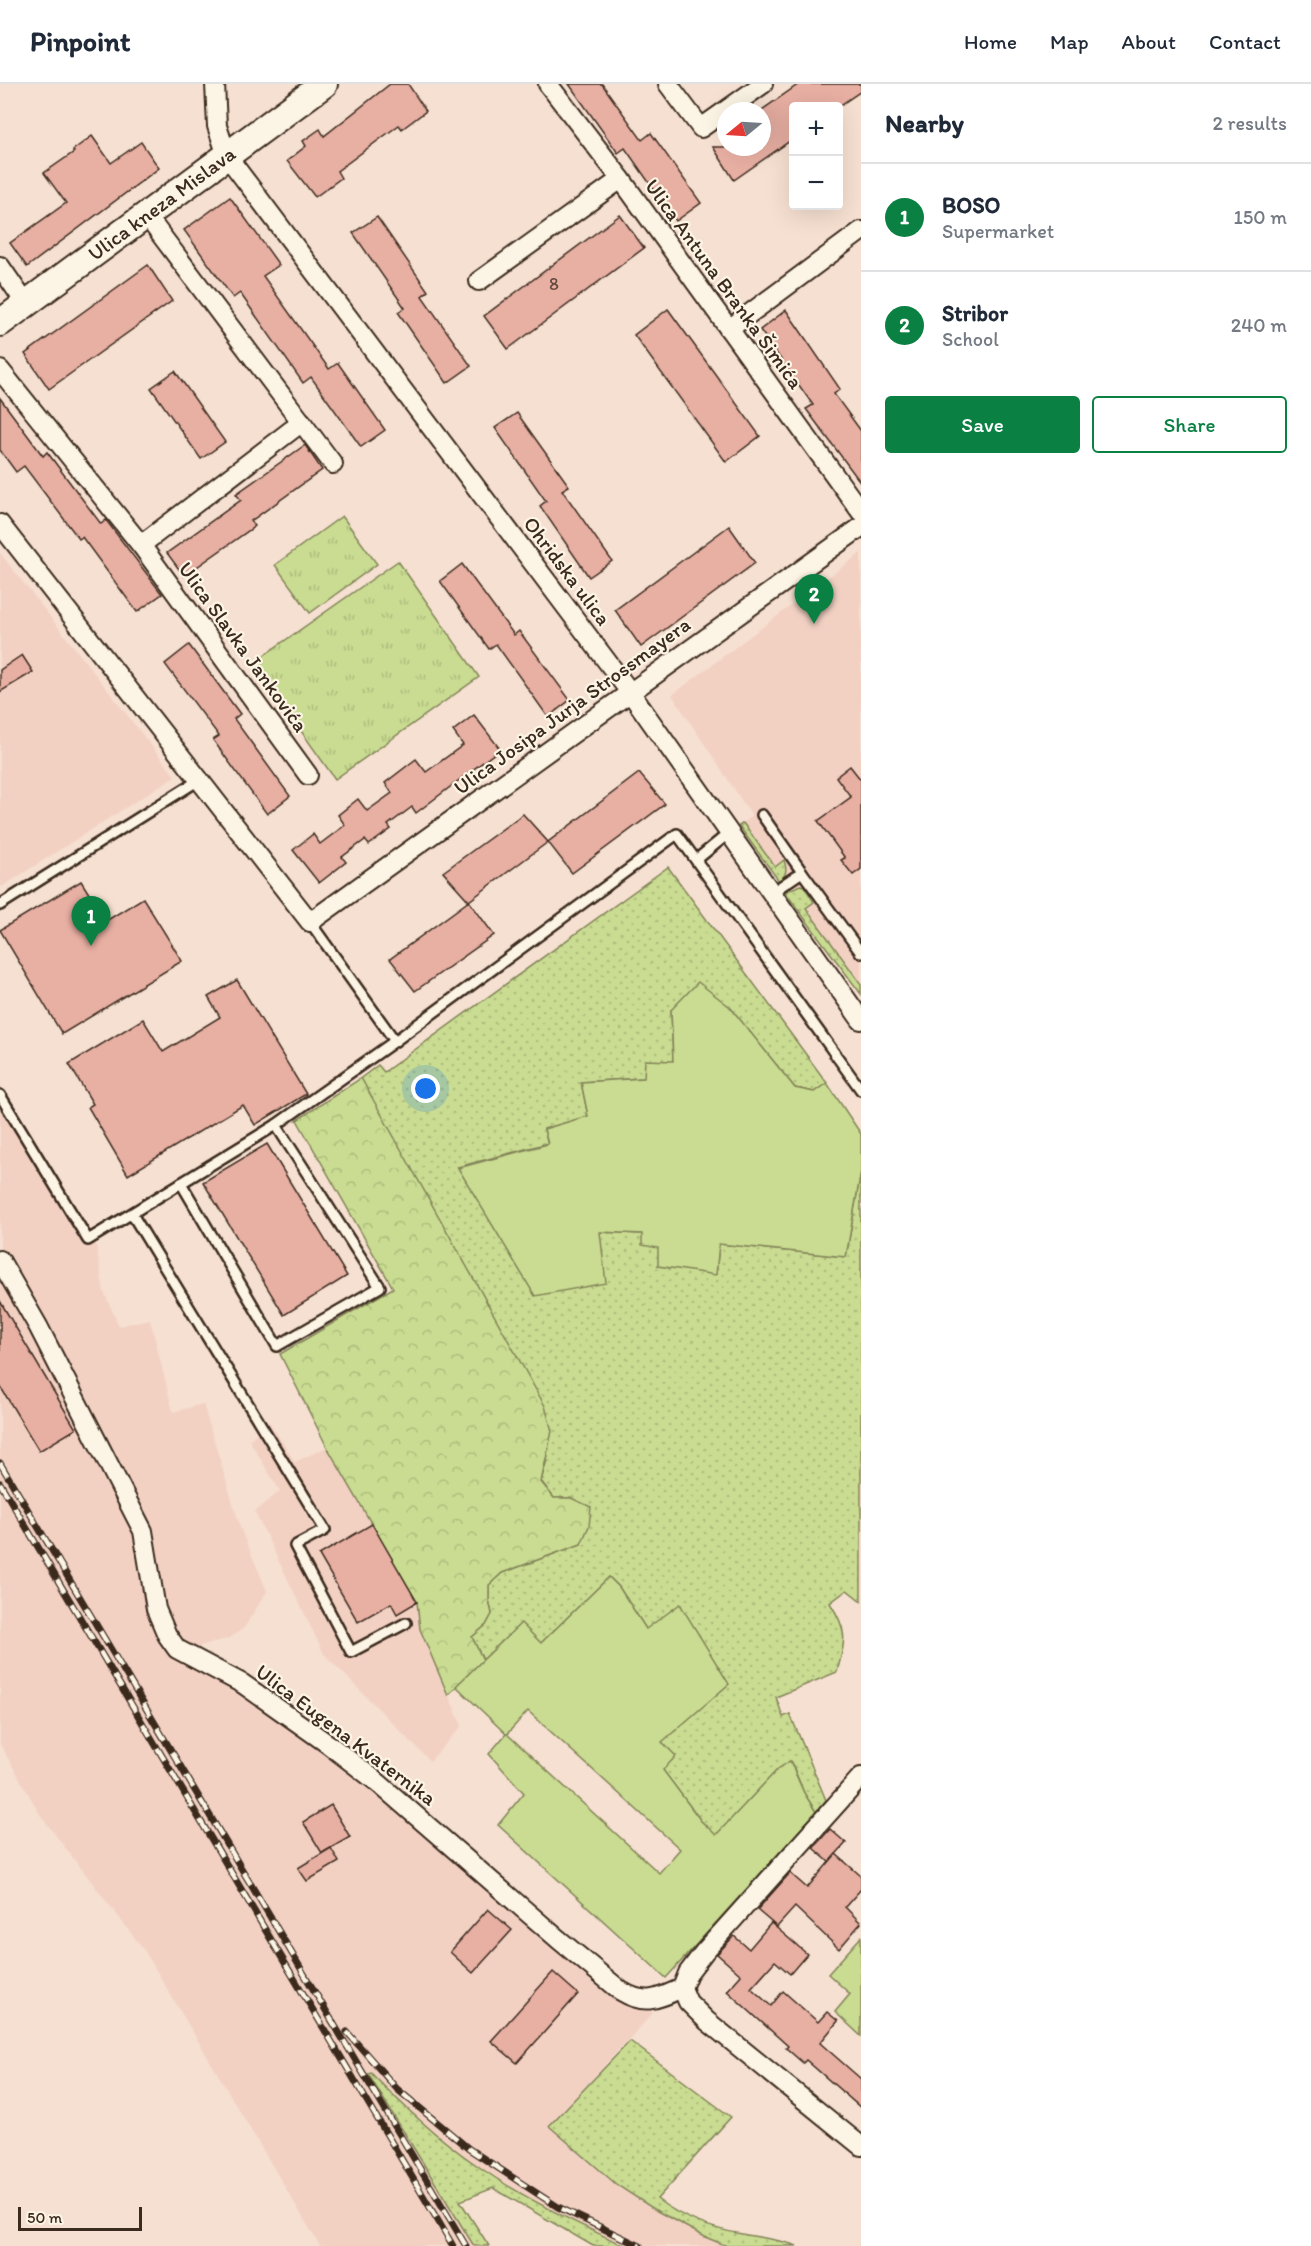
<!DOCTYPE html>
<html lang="en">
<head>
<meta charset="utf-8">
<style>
	:root { --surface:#fff; --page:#f6f6f7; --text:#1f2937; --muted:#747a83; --line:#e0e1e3; --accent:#0b8043 }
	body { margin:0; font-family:Itim,sans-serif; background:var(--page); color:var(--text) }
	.controls { position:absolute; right:18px; top:18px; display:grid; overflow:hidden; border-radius:6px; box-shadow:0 6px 24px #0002 }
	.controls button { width:54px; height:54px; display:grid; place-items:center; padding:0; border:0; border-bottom:2px solid var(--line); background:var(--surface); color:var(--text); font:30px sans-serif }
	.compass { position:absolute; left:717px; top:18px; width:54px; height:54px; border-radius:50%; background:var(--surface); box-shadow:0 6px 24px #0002; rotate:252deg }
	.scale { position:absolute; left:18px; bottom:15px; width:124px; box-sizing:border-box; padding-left:6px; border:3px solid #3b2a1e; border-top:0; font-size:16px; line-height:21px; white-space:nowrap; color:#3b2a1e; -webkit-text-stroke:4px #fcf5e5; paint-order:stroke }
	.you { position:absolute; left:426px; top:1005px; width:21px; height:21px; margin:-15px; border:4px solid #fff; border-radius:50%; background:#1a73e8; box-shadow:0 0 0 9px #1a73e833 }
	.badge { display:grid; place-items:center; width:39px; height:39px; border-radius:50%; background:var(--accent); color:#fff; font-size:20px; font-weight:700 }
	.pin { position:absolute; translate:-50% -50px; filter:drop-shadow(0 2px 3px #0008) }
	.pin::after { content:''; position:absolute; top:32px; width:21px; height:18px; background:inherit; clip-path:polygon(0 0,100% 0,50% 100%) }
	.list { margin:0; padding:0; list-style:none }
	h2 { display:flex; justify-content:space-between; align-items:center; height:78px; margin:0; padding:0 24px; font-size:26px }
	h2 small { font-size:20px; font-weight:400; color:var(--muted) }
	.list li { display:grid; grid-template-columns:39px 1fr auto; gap:18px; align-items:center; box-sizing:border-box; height:108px; padding:0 24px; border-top:2px solid var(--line) }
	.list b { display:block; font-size:22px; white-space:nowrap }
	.list p { margin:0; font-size:20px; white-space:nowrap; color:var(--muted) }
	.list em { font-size:20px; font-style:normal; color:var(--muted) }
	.actions { display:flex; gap:12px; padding:18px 24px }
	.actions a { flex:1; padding:14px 0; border:2px solid var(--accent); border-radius:6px; text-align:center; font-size:21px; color:var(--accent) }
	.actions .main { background:var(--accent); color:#fff }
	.map { position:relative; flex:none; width:861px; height:2162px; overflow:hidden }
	header { display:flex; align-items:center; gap:36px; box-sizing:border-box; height:84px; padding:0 30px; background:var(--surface); border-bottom:2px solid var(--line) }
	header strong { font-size:28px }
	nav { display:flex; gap:33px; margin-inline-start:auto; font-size:21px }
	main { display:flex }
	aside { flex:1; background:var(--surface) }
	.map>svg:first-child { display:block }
	.built { fill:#f2d1c3 }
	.grass { fill:url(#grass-dots); stroke:#828358; stroke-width:1.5 }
	.forest { fill:url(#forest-crowns); stroke:#828358; stroke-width:1.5 }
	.park { fill:url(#park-tufts); stroke:#828358; stroke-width:1.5 }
	.garden { fill:#c9dc91; stroke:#828358; stroke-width:1.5; fill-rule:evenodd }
	.building { fill:#e8afa3; stroke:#3b2a1e; stroke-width:1.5 }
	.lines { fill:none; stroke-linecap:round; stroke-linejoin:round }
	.lane-casing { stroke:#3b2a1e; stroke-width:14 }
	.street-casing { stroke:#3b2a1e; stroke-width:22 }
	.secondary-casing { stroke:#3b2a1e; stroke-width:30 }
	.lane { stroke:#fcf5e5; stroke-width:9 }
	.street { stroke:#fcf5e5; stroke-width:18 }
	.secondary { stroke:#fcf5e5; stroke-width:26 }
	.rail-casing { stroke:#3b2a1e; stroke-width:7 }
	.rail { stroke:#fcf5e5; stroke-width:4.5; stroke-dasharray:14; stroke-linecap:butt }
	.labels { text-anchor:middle; stroke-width:4.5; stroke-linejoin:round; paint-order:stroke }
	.number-label { font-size:18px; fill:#664b3f }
	.street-label { font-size:21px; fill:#3b2a1e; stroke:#fcf5e5 }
</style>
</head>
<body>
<header>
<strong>Pinpoint</strong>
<nav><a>Home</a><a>Map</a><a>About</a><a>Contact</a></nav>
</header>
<main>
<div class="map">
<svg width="861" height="2162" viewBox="0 0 861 2162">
	<defs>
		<pattern id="grass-dots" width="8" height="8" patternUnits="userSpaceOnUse" patternTransform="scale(1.5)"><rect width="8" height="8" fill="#c9dc91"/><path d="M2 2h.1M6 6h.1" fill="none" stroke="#aebd7d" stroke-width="1.8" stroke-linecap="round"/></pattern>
		<pattern id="forest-crowns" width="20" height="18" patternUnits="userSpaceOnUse" patternTransform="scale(1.5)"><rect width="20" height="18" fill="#c9dc91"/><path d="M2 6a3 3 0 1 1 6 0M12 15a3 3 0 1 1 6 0" fill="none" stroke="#aebd7d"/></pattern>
		<pattern id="park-tufts" width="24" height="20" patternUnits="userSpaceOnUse" patternTransform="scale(1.5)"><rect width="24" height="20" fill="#c9dc91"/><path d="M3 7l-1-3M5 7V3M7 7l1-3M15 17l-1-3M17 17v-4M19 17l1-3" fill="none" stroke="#aebd7d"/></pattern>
	</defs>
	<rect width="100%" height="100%" fill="#f6e0d1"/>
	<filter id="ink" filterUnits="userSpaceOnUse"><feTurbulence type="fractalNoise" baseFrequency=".0167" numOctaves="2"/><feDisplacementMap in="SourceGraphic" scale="12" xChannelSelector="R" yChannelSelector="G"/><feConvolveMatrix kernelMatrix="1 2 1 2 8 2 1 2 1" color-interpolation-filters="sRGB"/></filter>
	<g filter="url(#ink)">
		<g class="built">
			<path d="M0,469L175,692L0,804Z"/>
			<path d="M861,469V900L805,824L804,802L800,801L791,804L783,794L786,790L784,777L775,783L743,739L752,732L672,611Z"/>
			<path d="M0,1000L96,1161L104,1208L119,1242L150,1235L173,1328L203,1320L241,1446L267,1507L244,1544L230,1554L200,1562L203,1585L217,1591L336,1673L619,1914L653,1929L549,2042L705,2153L727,2162H625L592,2147L542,2121L476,2081L444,2057L403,2020L371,1989L474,2162H320L144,1866L41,1732L0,1660Z"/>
			<path d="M270,1339L295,1378L327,1363L417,1518L420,1545L462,1642L430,1677L324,1570L255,1428L280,1407L249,1356Z"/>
		</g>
		<g class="grass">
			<path d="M743,739L775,783L784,776C787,785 787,791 779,797L739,742Z"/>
			<path d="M668,783L827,999L814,1008L795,1004L730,923L671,926L673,977L644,994L581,998L588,1032L544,1045L548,1059L458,1083L600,1148L642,1150L658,1163L716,1190L719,1160L846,1173L861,1087V1517L847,1506L830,1519C849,1548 845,1557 837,1588L776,1613L783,1633L790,1630L826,1716L816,1728L804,1709L791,1677L778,1685L716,1752L701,1737L662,1685V1658L646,1545L619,1503L609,1493L540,1560L521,1540L483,1576L472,1553L486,1541L492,1530L489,1516V1501L502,1489L581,1460L571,1414H554L541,1397L548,1372L361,994L378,981L384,988Z"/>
			<path d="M800,801L804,802L814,818L806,824L861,900V910L785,808Z"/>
			<path d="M630,1957L731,2033L657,2115C683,2135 711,2145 742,2150C761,2154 779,2155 797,2162H727L705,2153L657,2127L617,2101L549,2042Z"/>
			<path d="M371,1989C403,2022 437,2054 475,2080C521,2113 574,2138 625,2162H593L493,2104L460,2117L489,2162H474L368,1990Z"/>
		</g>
		<path class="forest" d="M361,994L545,1322L552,1347L541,1398L554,1414H571L591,1423L589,1442L581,1460L502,1489L489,1501V1516L492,1530L486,1541L472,1553L483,1576L448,1611L420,1545L417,1518L327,1363L280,1270L393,1204L297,1036Z"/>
		<g class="park">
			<path d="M342,432L377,480L310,529L275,481Z"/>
			<path d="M398,477L479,593L335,695L253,579Z"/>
		</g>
		<g class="garden">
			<path d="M698,898L730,923L795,1004L814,1008L827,999L861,1050V1087L846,1173L719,1160L716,1191L658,1182V1164L642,1161V1150L600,1148L606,1199L535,1212L458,1084L548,1060L544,1045L588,1032L581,998L644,994L645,976L673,977L671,926Z"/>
			<path d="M609,1493L619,1503L646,1545L680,1520L729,1600L662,1658L676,1672L663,1686L701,1737L716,1751L778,1685L790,1677L804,1709L816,1728L666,1894L498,1741L524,1709L489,1670L506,1650L456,1602L521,1539L541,1559ZM528,1627L680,1765L659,1789L507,1650Z"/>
			<path d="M861,1853V1952L835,1928L850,1910L828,1890Z"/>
		</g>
		<g class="building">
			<path d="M390,0H408L426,27L402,45L399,41L337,87L341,94L315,113L287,77L306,62L303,57L320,45L324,52Z"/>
			<path d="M569,0H602L642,56L651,49L701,119L676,137L625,64L618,69Z"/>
			<path d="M799,0H861V7L839,22H794V54L734,96L713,63H762V26Z"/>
			<path d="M92,52L111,79L141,58L159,84L27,183L10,159L66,119L44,89L74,68L73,66Z"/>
			<path d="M230,113L279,181L263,192L329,285L338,279L385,346L361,363L311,293L303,299L240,209L233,214L184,146Z"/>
			<path d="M620,131L644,164L508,265L484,232Z"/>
			<path d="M377,133L428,207L422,212L471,282L447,299L398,228L405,224L353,149Z"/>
			<path d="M148,181L172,217L49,305L25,270Z"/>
			<path d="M668,225L760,352L726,378L634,251Z"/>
			<path d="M786,226L840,305L834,310L861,347V399L806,325L813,321L760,246Z"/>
			<path d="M175,287L225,358L201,375L151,304Z"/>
			<path d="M0,314L43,372L47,368L101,440L106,436L162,510L137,528L82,453L79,455L24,382L16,388L0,366Z"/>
			<path d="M517,329L569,402L562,406L612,477L589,493L540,422L546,417L495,344Z"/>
			<path d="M305,361L322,386L251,437L255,442L184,492L167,469L241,416L236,410Z"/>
			<path d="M729,442L755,479L641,563L615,526Z"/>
			<path d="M462,480L514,551L519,547L570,616L548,633L496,560L489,565L440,497Z"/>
			<path d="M189,561L240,630L234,635L290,712L267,730L213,656L219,652L165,580Z"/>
			<path d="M22,571L33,588L0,608V586Z"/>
			<path d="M474,631L500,665L416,729L412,723L388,741L391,745L369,761L365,756L342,773L346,778L319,799L293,766L313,750L320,760L345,741L338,731L358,715L367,727L392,709L385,699L416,675L426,688L463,661L453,647Z"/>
			<path d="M850,682L861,696V785L853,791L841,776L845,774L818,737L851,713L836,693Z"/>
			<path d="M639,689L665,720L572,789L548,758Z"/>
			<path d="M523,730L548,758L469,817L443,788Z"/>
			<path d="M81,797L106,837L143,814L182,877L62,950L0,846Z"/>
			<path d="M469,817L494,851L415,907L390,875Z"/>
			<path d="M237,896L306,1010L255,1041L243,1021L128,1091L88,1023L93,1020L69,980L143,935L163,968L220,933L208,913Z"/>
			<path d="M267,1060L347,1192L284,1231L203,1098Z"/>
			<path d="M0,1217L76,1345L39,1367L0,1302Z"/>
			<path d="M372,1440L417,1518L397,1530L391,1519L358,1538L319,1471Z"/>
			<path d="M331,1721L350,1753L322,1769L303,1738Z"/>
			<path d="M830,1745L846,1759L829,1778L813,1764Z"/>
			<path d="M331,1764L339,1778L307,1797L298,1784Z"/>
			<path d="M836,1770L861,1792V1805L845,1823L861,1839L839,1865L795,1823L777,1843L757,1826L790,1789L807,1804Z"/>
			<path d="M488,1825L512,1846L473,1889L450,1868Z"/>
			<path d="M771,1839L807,1870L790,1890L775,1877L751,1904L771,1922L783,1907L818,1938L827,1928L838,1937L820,1959L861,1995V2024L806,1976L803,1979L786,1964L788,1962L727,1907L741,1891L717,1870L734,1852L749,1865Z"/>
			<path d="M553,1888L578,1910L517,1979L491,1957Z"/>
		</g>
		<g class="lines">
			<g class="lane-casing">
				<g id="lane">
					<path d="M762,731L802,788"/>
					<path d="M696,776L729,749"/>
					<path d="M771,809L802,788L861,869"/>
					<path d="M0,821L199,696"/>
					<path d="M310,838L395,957"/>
					<path d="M0,1011L88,1156L276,1041L395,957L677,750L861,1006"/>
					<path d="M181,1099L277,1262L380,1203L276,1041"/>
					<path d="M132,1130L325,1446L295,1462L351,1568L406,1539"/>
				</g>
			</g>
			<g class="street-casing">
				<g id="street">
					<path d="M215,0L217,42L227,72L630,608L861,936"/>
					<path d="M548,0L621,95L861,428"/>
					<path d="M668,0L701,44L763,0"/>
					<path d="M146,131L333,380"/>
					<path d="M0,182L26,220"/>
					<path d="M479,197L621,95"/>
					<path d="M729,245L861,147"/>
					<path d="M0,286L141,461L308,691"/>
					<path d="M0,440L310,838L861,443"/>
					<path d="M141,461L302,338"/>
					<path d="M0,1176L38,1242L143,1447L156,1525L167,1551L177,1565L243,1600L328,1660L376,1697L558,1855L621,1907C646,1922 657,1915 682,1904"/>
					<path d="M861,1693L704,1868L688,1889L682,1904L688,1918L707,1937L861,2062"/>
				</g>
			</g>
			<g class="secondary-casing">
				<g id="secondary">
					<path id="s1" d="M0,239L324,0"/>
				</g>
			</g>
			<use href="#lane" class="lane"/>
			<use href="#street" class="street"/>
			<use href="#secondary" class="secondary"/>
			<g class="rail-casing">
				<g id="rail">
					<path d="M0,1379L466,2162"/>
					<path d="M0,1399L453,2162"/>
					<path d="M347,1948L397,2005L469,2065L558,2123L640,2162"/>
				</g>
			</g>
			<use href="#rail" class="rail"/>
		</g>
	</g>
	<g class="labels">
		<g class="number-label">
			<text x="554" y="206">8</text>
		</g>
		<g class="street-label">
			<text dy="7" stroke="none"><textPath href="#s1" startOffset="201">Ulica kneza Mislava</textPath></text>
			<text transform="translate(724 200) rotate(54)" y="7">Ulica Antuna Branka Šimića</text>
			<text transform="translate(567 487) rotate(53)" y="7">Ohridska ulica</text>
			<text transform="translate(243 563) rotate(54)" y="7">Ulica Slavka Jankovića</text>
			<text transform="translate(572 622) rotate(-36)" y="7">Ulica Josipa Jurja Strossmayera</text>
			<text transform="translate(346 1651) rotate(37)" y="7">Ulica Eugena Kvaternika</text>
		</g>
	</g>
</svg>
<div class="controls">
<button>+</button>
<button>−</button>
</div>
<svg class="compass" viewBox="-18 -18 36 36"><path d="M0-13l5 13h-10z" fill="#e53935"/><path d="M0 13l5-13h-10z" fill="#747a83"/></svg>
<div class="scale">50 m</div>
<div class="you"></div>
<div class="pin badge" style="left:91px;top:862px">1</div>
<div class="pin badge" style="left:814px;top:540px">2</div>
</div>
<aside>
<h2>Nearby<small>2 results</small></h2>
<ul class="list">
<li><span class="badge">1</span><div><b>BOSO</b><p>Supermarket</p></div><em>150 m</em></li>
<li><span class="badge">2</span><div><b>Stribor</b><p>School</p></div><em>240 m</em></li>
</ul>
<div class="actions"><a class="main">Save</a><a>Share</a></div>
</aside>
</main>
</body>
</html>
